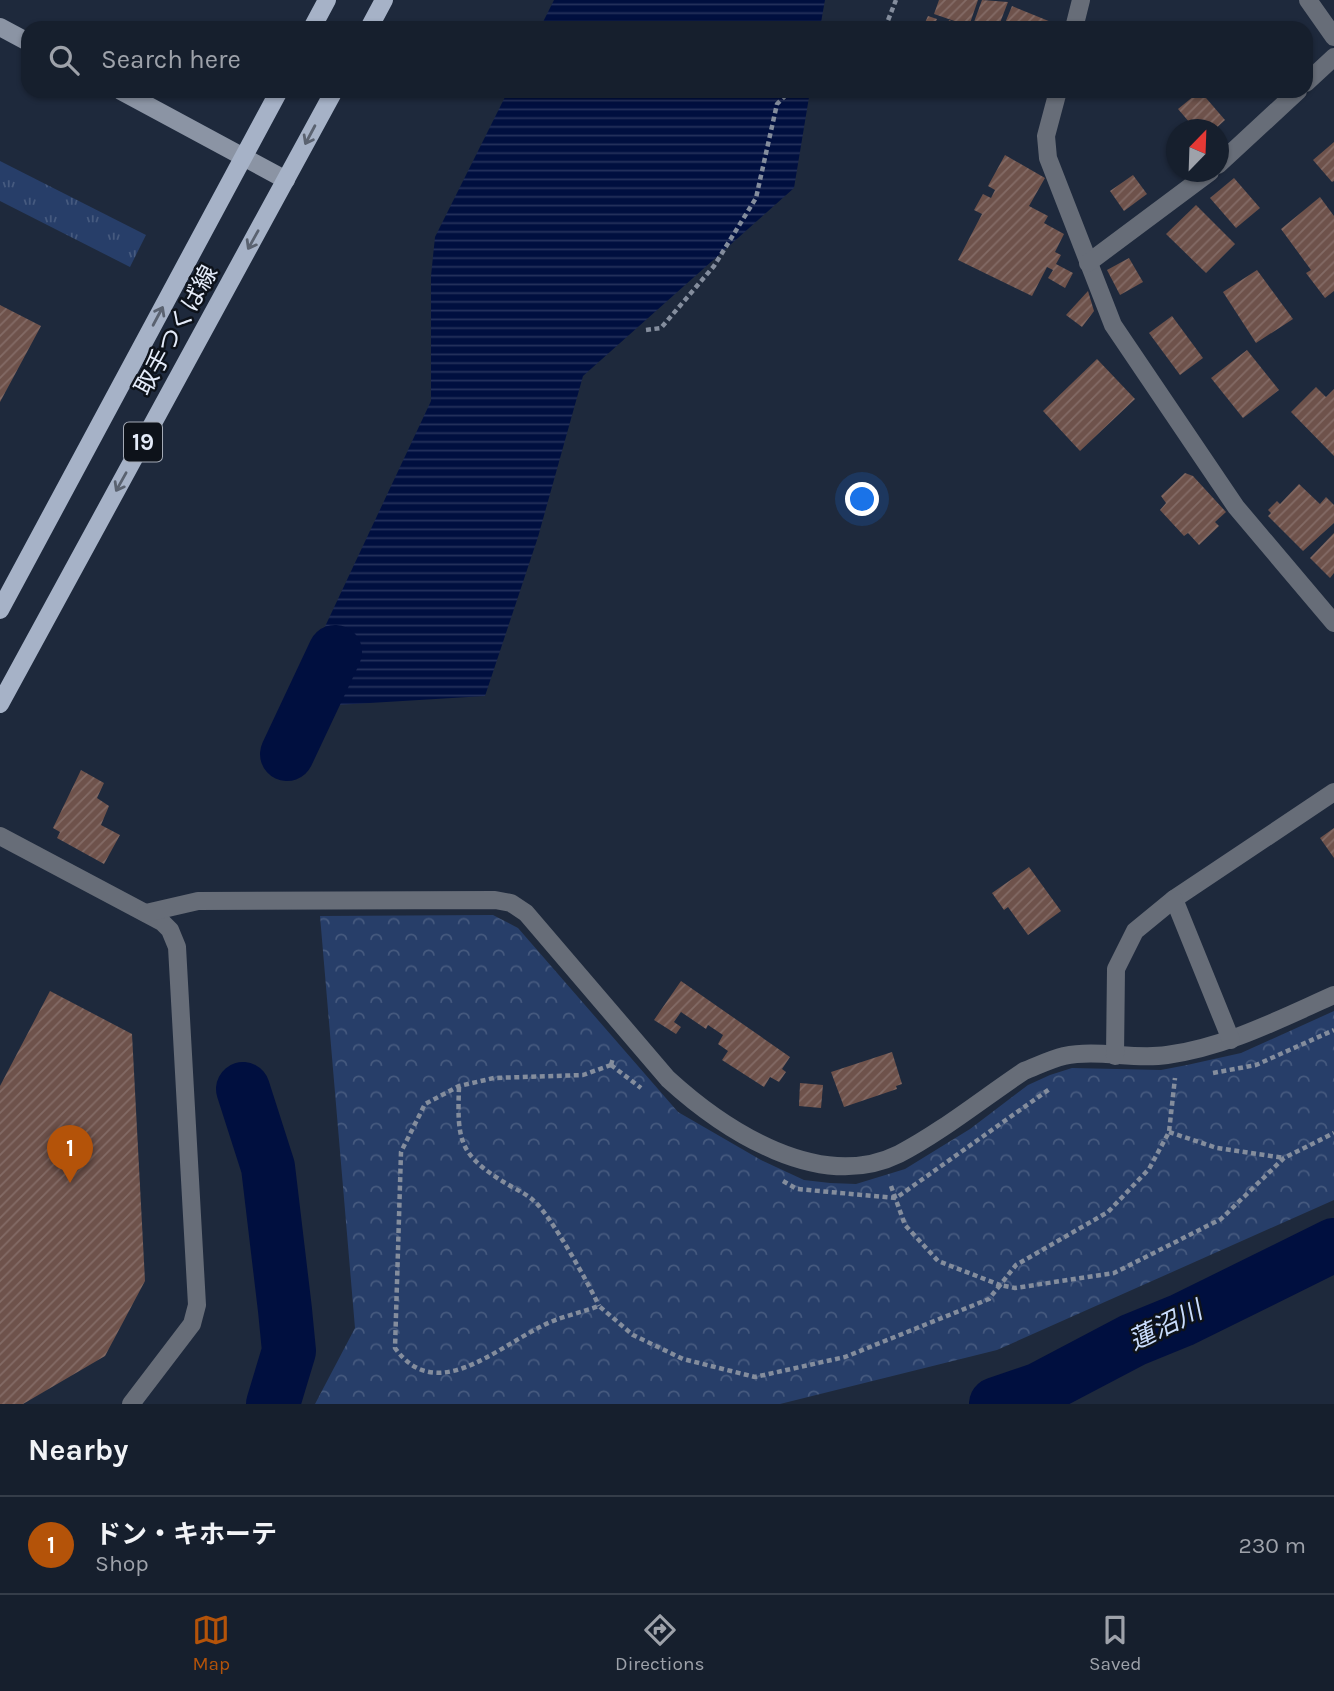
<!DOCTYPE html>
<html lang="en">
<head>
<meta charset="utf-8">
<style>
	:root { --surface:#161f2d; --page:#232c39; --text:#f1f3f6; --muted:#9ea2aa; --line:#353d49; --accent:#b45309 }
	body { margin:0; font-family:Karla,"Noto Sans JP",sans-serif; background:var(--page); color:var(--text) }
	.compass { position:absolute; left:1166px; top:119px; width:63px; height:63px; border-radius:50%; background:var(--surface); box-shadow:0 2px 5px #0004; rotate:23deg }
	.you { position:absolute; left:863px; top:500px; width:24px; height:24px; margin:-18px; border:5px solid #fff; border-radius:50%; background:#1a73e8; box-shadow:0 0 0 10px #1a73e833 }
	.badge { display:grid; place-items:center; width:46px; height:46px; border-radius:50%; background:var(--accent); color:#fff; font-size:23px; font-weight:700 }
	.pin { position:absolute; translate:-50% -58px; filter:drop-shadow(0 2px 4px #0008) }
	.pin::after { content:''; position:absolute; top:37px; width:24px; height:21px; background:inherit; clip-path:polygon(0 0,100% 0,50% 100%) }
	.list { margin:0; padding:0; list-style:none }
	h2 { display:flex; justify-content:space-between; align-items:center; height:91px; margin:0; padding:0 28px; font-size:30px }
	h2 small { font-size:23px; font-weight:400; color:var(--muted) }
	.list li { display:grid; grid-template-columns:46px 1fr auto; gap:21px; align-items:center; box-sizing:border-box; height:98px; padding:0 28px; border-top:2px solid var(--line) }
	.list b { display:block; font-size:26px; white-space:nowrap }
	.list p { margin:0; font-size:23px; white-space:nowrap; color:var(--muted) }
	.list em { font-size:23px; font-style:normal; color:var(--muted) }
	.icon { flex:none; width:38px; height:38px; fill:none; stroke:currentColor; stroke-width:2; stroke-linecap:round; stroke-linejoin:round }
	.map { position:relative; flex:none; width:1334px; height:1404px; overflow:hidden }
	.search { position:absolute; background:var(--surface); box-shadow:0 2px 5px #0004; left:21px; right:21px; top:21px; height:77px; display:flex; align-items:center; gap:18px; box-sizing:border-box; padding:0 24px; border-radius:21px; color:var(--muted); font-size:26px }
	.sheet { height:189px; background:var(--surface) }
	nav { display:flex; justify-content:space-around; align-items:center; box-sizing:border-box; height:98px; border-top:2px solid var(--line); background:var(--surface); font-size:19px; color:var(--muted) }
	nav a { display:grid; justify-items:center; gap:4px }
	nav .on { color:var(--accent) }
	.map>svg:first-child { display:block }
	.grass { fill:url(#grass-tufts) }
	.park { fill:url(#park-crowns) }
	.water { fill:url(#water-rules) }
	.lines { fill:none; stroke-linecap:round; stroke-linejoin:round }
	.river { stroke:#000f3f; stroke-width:54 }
	.building { fill:url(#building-hatch) }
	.path { stroke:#848d9d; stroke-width:4.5; stroke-dasharray:5 3.5; stroke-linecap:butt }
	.street { stroke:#676d78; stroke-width:18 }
	.secondary { stroke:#8b94a4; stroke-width:18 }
	.primary { stroke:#a6b2c7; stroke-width:18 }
	.oneway { stroke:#5a6270 }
	.labels { text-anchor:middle; stroke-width:5; stroke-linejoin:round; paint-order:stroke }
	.shield { fill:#0d121a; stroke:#a4aab6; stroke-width:2 }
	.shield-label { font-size:23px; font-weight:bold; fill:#e4ebf9 }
	.street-label { font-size:24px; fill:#e4ebf9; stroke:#0d121a }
	.water-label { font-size:26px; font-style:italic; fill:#c9dcfd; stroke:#0d121a }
</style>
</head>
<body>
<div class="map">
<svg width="1334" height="1404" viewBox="0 0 1334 1404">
	<defs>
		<pattern id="grass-tufts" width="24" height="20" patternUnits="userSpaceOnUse" patternTransform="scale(1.75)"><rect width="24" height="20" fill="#273e69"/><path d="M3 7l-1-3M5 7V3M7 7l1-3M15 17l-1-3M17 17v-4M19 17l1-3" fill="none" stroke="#465a7f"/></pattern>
		<pattern id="park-crowns" width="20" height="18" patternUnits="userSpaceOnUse" patternTransform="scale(1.75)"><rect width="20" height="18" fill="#273e69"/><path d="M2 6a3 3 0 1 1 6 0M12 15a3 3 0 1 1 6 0" fill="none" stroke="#465a7f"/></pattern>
		<pattern id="water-rules" width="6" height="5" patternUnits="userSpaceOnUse" patternTransform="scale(1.75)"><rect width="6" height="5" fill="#000f3f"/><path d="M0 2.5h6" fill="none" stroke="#25325c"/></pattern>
		<pattern id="building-hatch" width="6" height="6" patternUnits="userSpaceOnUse" patternTransform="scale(1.75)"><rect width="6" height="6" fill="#6e524b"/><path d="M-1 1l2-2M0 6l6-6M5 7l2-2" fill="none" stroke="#836b66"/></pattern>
	</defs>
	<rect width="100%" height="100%" fill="#1e293c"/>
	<path class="grass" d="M0,161L146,235L130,267L0,201Z"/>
	<path class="park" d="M493,915L518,928L678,1112L761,1160L804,1180L830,1183L856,1184L905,1169L970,1129L1028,1085L1050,1075L1072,1068L1161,1070L1187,1065L1241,1053L1334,1011V1200L997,1350L780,1404H315L355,1328L320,916Z"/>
	<g class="water">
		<path d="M554,0H825L820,28H540Z"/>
		<path d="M508,91H810L794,188L583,376L538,537L485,696L337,705L275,733L431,401V276L435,237Z"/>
	</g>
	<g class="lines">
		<g class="river">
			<path d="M287,754L335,652"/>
			<path d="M243,1089L268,1167L285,1310L289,1351L273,1404"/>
			<path d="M996,1404L1040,1389L1133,1340L1182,1320L1334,1245"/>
		</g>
	</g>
	<g class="building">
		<path d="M939,0H978L969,26L934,14Z"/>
		<path d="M982,0L1008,2L998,28L974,22Z"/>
		<path d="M1012,6L1056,24L1055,28H1003Z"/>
		<path d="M928,16L937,19L933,28L923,27Z"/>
		<path d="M949,20L971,28H947Z"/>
		<path d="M1200,91L1225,120L1214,130H1196L1178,109Z"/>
		<path d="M1334,142V181L1332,182L1313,160Z"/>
		<path d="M1005,155L1045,178L1029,206L1048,216L1044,223L1064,234L1055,252L1061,255L1056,264L1073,273L1065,288L1048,278L1053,270L1047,267L1032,296L958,260L982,214L974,210L983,194L991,198L995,190L988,186Z"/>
		<path d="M1133,175L1147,194L1124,211L1110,191Z"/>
		<path d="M1234,178L1260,208L1236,228L1210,198Z"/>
		<path d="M1320,197L1334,216V291L1325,298L1306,273L1311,270L1281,229Z"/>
		<path d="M1196,205L1235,244L1206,273L1166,234Z"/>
		<path d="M1129,258L1143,282L1120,295L1107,270Z"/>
		<path d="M1257,270L1293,319L1256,343L1223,292Z"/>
		<path d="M1088,291L1094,311L1082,327L1066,315Z"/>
		<path d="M0,305L41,326L0,402Z"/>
		<path d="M1172,316L1203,358L1180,375L1149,333Z"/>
		<path d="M1247,350L1279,390L1243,418L1211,378Z"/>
		<path d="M1097,359L1135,399L1080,451L1043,411Z"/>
		<path d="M1316,387L1326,397L1334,389V456L1291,412Z"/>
		<path d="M1185,473L1193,476L1226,512L1215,522L1219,526L1199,545L1188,533L1184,536L1160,510L1166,503L1161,496Z"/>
		<path d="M1299,484L1320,504L1326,497L1334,505V523L1303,551L1268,516L1271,513L1268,510L1277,501L1280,504Z"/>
		<path d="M1334,533V573L1330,578L1310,558Z"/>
		<path d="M81,770L104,783L97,798L109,806L101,825L120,835L104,864L57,838L60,832L53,828Z"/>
		<path d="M1334,828V858L1320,838Z"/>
		<path d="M1029,867L1061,911L1028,935L1008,907L1004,910L992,893Z"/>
		<path d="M681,981L790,1057L782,1069L786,1072L779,1082L770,1077L764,1087L722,1060L728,1051L718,1044L723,1035L708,1025L706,1029L681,1012L674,1022L681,1027L676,1034L654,1020Z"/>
		<path d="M50,991L132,1034L145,1281L105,1356L23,1404H0V1086Z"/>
		<path d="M892,1052L902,1084L896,1086L897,1089L844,1107L831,1072Z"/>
		<path d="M800,1083L823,1085L821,1108L799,1106Z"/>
	</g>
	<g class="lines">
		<g class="path">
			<path d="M885,28L896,0"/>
			<path d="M828,91L859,94L860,91"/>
			<path d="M646,330L661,328L714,266L756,198L777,104L790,91"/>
			<path d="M611,1065L583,1075L494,1078L459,1086L425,1104L401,1152L395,1348C435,1404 492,1351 542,1326C559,1317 580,1313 599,1306L633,1335L683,1359L755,1377L845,1357L989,1299L1000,1285L1015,1288L1114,1273L1221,1219L1284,1158L1334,1133"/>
			<path d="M611,1065L641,1088"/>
			<path d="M611,1065L613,1058"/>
			<path d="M1213,1073L1256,1065L1334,1030"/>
			<path d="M459,1087C457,1141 459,1155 507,1184C515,1189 527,1194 534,1201C550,1214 590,1286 599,1306"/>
			<path d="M1169,1132L1217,1148L1284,1158"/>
			<path d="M783,1181L797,1189L896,1198L1051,1088"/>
			<path d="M891,1186L905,1225L938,1261L1000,1285L1016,1265L1108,1212L1149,1169L1169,1132L1175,1078"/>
		</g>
		<g class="street">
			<path d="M1308,0L1334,37"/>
			<path d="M1074,28L1081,0"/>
			<path d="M1306,83L1334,57"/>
			<path d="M1058,91L1046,136L1048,158L1113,325L1236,507L1334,623"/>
			<path d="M1218,165L1298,91"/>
			<path d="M1088,263L1210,172"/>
			<path d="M0,836L162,922L170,930L177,947L197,1305L192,1324L131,1404"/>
			<path d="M146,913L198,901L495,900L511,903L526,913L668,1079C725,1131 820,1193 899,1154C940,1133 985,1097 1024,1071C1037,1066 1051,1059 1064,1056C1098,1049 1133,1060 1167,1055C1226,1047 1280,1019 1334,995"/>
			<path d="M1231,1040L1174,899L1334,792"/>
			<path d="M1115,1056L1116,969L1135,931L1174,899"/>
		</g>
		<g class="secondary">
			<path d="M0,27L28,42"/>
			<path d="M121,91L286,180"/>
		</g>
		<g class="primary">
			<path d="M312,28L327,0"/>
			<path d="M369,28L384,0"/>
			<path d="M0,610L279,91"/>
			<path d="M0,704L334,91"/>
		</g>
	</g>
	<defs><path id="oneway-shaft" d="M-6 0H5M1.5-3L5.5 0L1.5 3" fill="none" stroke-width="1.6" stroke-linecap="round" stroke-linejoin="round" transform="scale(1.75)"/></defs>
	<g class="oneway">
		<use href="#oneway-shaft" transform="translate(310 135) rotate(118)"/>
		<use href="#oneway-shaft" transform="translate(253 240) rotate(119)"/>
		<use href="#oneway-shaft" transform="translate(158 316) rotate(-62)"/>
		<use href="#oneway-shaft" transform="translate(121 482) rotate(119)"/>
	</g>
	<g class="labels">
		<rect class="shield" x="124" y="422.5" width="38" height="39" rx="5"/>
		<g class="shield-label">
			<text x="143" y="450">19</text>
		</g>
		<g class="street-label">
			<text transform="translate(176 330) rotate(-61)" y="8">取手つくば線</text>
		</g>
		<g class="water-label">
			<text transform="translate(1165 1325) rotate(-26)" y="9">蓮沼川</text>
		</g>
	</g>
</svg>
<svg class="compass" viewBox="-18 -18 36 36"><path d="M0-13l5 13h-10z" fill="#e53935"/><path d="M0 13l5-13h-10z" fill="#9ea2aa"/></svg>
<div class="you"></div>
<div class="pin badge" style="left:70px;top:1183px">1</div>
<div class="search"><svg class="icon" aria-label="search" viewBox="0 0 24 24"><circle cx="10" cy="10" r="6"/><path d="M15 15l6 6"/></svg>Search here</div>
</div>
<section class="sheet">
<h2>Nearby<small></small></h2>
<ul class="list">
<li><span class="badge">1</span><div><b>ドン・キホーテ</b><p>Shop</p></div><em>230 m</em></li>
</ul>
</section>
<nav>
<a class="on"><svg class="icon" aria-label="map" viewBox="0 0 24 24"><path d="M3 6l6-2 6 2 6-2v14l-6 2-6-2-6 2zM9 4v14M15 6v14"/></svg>Map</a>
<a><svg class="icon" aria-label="directions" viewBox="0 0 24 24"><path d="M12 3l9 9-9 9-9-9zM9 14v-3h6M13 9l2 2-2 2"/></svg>Directions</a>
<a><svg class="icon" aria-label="saved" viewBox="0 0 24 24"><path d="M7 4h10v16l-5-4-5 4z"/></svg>Saved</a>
</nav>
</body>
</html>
